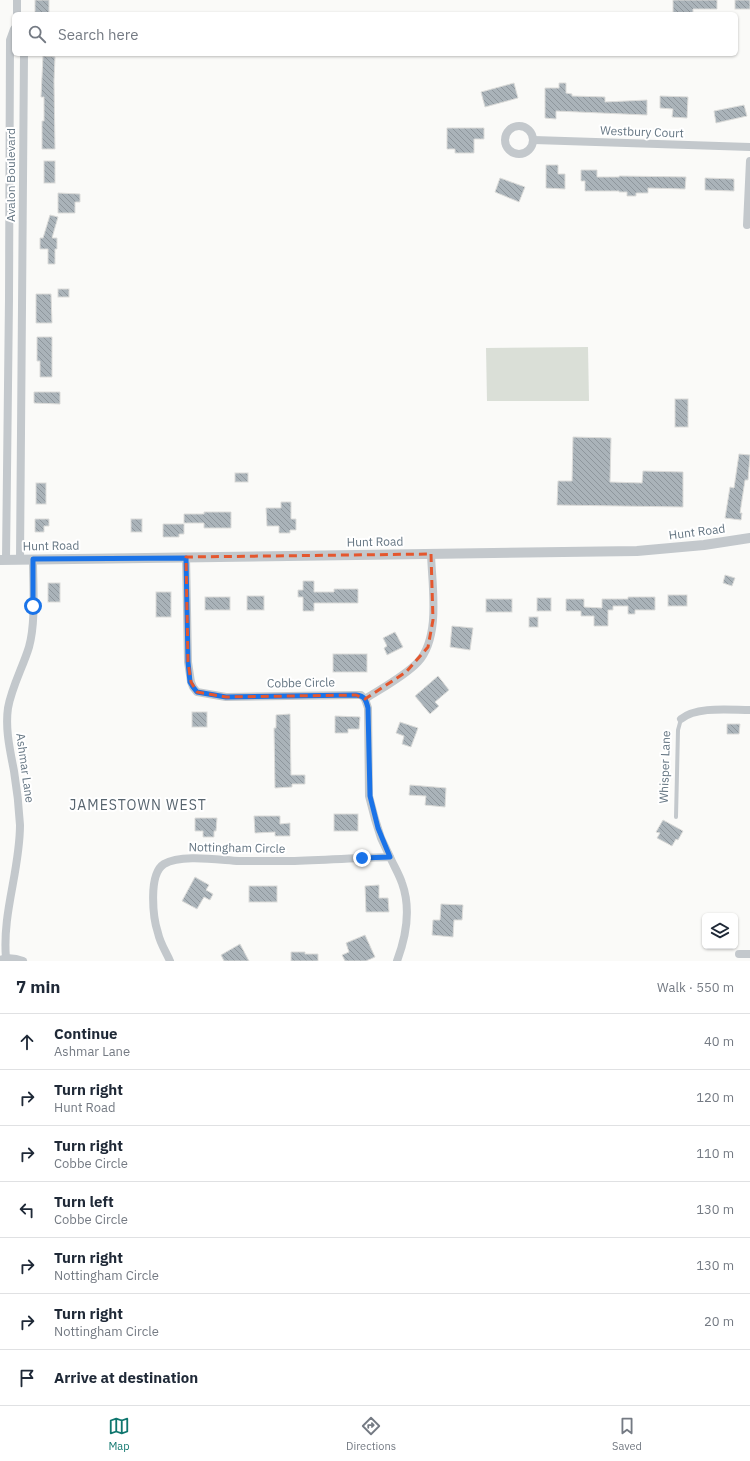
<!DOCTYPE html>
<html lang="en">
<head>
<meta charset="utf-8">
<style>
	:root { --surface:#fff; --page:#f6f6f7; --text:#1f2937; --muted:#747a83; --line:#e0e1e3; --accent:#0f766e }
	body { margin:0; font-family:"IBM Plex Sans",sans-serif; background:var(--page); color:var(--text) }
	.controls { position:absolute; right:12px; bottom:12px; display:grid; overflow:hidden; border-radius:6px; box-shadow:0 1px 3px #0004 }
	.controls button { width:36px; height:36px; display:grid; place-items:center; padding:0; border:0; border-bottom:1px solid var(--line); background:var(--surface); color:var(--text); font:20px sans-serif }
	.stop { position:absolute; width:12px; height:12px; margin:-9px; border:3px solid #1a73e8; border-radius:50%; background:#fff }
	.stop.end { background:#1a73e8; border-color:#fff; box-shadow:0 1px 4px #0008 }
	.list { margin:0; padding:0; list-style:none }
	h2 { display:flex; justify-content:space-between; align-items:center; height:52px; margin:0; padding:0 16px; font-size:17px }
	h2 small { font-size:13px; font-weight:400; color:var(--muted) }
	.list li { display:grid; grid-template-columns:26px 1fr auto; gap:12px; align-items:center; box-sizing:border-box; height:56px; padding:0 16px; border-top:1px solid var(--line) }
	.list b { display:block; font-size:15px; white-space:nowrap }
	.list p { margin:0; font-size:13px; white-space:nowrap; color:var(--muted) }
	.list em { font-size:13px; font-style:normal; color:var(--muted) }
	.icon { flex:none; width:22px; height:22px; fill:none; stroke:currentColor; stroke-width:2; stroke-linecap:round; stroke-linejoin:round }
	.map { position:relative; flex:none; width:750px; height:961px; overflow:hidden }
	.search { position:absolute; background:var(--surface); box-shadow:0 1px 3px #0004; left:12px; right:12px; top:12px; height:44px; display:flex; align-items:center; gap:10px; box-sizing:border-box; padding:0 14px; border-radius:6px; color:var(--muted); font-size:15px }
	.sheet { height:444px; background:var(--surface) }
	nav { display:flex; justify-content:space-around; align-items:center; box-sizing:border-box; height:56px; border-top:1px solid var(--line); background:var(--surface); font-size:11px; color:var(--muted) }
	nav a { display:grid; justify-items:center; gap:2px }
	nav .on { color:var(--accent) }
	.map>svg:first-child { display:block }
	.pitch { fill:#dadfd7 }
	.building { fill:url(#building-back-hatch); stroke:#dcdcda }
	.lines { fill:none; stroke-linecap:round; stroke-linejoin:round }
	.service { stroke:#c3c8cc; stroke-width:4 }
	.minor { stroke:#c3c8cc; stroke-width:8 }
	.tertiary { stroke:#c3c8cc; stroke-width:10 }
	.route { stroke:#1a73e8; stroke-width:5 }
	.marked { fill:none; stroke:#e4572e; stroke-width:3; stroke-dasharray:8 5; stroke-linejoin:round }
	.labels { text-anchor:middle; stroke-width:4; stroke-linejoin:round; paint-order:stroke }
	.street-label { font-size:12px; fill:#657683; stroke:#fff }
	.quarter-label { font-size:14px; letter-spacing:1px; fill:#57646e; stroke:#fff }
</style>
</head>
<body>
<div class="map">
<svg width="750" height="961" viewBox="0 0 750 961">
	<defs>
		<pattern id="building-back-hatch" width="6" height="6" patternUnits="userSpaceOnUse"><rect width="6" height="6" fill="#aab3b9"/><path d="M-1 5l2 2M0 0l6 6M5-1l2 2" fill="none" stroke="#8e969c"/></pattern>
	</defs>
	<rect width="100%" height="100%" fill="#fafaf8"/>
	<path class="pitch" d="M588,347L589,401H487L486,348Z"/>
	<g class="building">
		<rect x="35" y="0" width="14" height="14"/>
		<path d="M673,0H717V9H693V13H673Z"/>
		<rect x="735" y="0" width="15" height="9"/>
		<path d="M43,56L55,57L54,81L55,149H42V121H44V97H41Z"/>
		<path d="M514,83L518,98L485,107L481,92Z"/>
		<path d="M559,83H566V93L572,94V96L605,97V102L647,100V115L556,111V119L545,118V88H559Z"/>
		<path d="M660,96L688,97L687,118L672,117L673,109L660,108Z"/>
		<path d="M744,105L747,116L716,123L714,111Z"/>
		<path d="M447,128H484V139H474V153H455V149H447Z"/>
		<rect x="44" y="161" width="11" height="22"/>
		<path d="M546,165H558V174H565V189L546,188Z"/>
		<path d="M581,170H597V177H619V176L686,177L685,189L648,188V193H636V196H627V192H619V191H585V181H581Z"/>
		<path d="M500,178L525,187L519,202L495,192Z"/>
		<path d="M705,178L734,179V191L705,190Z"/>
		<path d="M58,193L80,194V202H75V213H58Z"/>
		<path d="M50,215L58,217L52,238H57V249H55V264H48V249H40V238H43Z"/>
		<rect x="58" y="289" width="11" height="8"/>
		<path d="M36,294H51L52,323H36Z"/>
		<path d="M37,337H52V377H40V361H37Z"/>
		<path d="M34,392H60V404L34,403Z"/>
		<rect x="675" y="399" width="13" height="28"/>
		<path d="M573,437L611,438L610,482L642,483L643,471L683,472V507L557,505L558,481H572Z"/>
		<path d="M739,454L750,455L748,480H745L740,513H742L741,520L725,518L730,487L734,488Z"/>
		<rect x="235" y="473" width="13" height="9"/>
		<rect x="36" y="483" width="10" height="21"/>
		<path d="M281,502H291V519H296V530H290V533H279V526H267L266,508H281Z"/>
		<path d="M204,512H231V528H204V523H184V514H204Z"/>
		<path d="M35,519H49V526H44V532H35Z"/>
		<rect x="131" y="519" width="11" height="13"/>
		<path d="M163,524H184V534H179V537H163Z"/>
		<path d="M725,575L735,578L732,586L723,583Z"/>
		<path d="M303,581H314V592H334V589H358V603H314V611H303V597H298V590H303Z"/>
		<rect x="48" y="583" width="12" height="19"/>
		<rect x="156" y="592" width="15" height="25"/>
		<rect x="668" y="595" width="19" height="11"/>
		<rect x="247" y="596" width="17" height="14"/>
		<rect x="205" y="597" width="25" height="13"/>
		<path d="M628,597H655V610H635V614H628V606H613V610H608V626H594V616H581V611H566V599H584V607L602,608V599H628Z"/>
		<rect x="537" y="598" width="14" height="13"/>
		<rect x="486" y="599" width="26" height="13"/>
		<rect x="529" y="617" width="9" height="10"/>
		<path d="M452,626L473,628L470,650L450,647Z"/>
		<path d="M395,632L403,647L387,655L384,648L387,646L383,638Z"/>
		<rect x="333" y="654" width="34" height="18"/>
		<path d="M438,676L449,690L435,702L439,706L430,714L415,696Z"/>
		<rect x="192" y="712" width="15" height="15"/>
		<path d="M290,714L291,775H305V784H292V787L275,788L274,728H276V715Z"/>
		<path d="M335,716L360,717L359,729H348V733H335Z"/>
		<path d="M400,722L418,728L411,747L402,744L404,736L396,733Z"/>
		<path d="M727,724H740L739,734H727Z"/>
		<path d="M410,785L446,788L445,807L425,805L426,796L409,795Z"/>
		<rect x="334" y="814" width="24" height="17"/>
		<path d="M254,816H280V824L290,823V836H275V832L255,833Z"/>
		<path d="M195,818H217L216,831H214V837H203V831H195Z"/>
		<path d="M663,820L683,831L678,840L676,839L672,846L657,838L660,833L656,832Z"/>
		<path d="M195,877L209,885L206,890L213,894L210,900L204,897L197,909L182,901Z"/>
		<path d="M379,885V898H388L389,912H366L365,886Z"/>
		<rect x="249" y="886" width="28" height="16"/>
		<path d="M441,904L463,905L462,920H454L453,937L432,935L433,920H440Z"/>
		<path d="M365,935L375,957L366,961H345L342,955L349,952L346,943Z"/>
		<path d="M240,944L249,961H224L221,955Z"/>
		<path d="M291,952H305V954H318V961H291Z"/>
	</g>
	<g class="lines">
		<path class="service" d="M676,817L678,730L681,719"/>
		<g class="minor">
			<path d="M17,0V14"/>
			<circle cx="519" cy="140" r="14"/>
			<path d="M534,140L750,147"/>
			<path d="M747,225L750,161"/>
			<path d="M186,557L188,662L191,682L193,687L197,692L226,697L356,695H361L365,699C382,688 405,676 418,662C441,637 432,586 431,554"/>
			<path d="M6,559L9,299L10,40L14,29"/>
			<path d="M20,559L24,54"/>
			<path d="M365,699L368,708L369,796L375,819L381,838L390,857"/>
			<path d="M681,719C697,706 730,710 750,710"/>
			<path d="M739,954H750"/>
			<path d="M6,958C2,913 20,870 20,825C19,807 17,789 14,771C10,750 5,729 8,708C12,686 23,667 29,647C36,622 33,585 33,559"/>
			<path d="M0,960C8,957 15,958 23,961"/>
			<path d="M170,961C166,952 160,943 158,933C153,918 148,874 164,864C181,854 219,860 239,861C256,861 273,861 290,861C324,860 357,858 390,857C394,866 399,874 402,883C411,908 406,937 397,961"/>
		</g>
		<path class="tertiary" d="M0,560L637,551L704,545L750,538"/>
	</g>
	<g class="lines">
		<path class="route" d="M33,606V559L186,558L188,662L190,682L193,687L197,692L226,697L356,695C365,696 366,700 368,708L370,796L378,828L390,857L362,858"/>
	</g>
	<path class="marked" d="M431,554L433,620L428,647L406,672L365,699L356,695L226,697L197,692L191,682L188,662L186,557Z"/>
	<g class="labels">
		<g class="street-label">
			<text transform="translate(642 132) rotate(2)" y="4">Westbury Court</text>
			<text transform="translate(11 175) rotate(-90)" y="4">Avalon Boulevard</text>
			<text transform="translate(697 532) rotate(-7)" y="4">Hunt Road</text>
			<text transform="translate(375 542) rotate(-1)" y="4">Hunt Road</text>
			<text transform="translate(51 546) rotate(-1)" y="4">Hunt Road</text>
			<text transform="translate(301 683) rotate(-1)" y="4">Cobbe Circle</text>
			<text transform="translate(665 767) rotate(-88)" y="4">Whisper Lane</text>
			<text transform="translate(25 768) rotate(82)" y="4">Ashmar Lane</text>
			<text transform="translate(237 848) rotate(1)" y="4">Nottingham Circle</text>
		</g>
		<g class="quarter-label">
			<text x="138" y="810">JAMESTOWN WEST</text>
		</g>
	</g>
</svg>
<div class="controls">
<button><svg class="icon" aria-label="layers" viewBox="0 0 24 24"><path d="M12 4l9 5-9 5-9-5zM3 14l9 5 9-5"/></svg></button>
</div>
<div class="stop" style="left:33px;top:606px"></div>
<div class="stop end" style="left:362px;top:858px"></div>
<div class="search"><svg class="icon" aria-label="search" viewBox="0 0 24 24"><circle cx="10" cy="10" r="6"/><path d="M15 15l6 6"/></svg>Search here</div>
</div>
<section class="sheet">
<h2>7 min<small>Walk · 550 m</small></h2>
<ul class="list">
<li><svg class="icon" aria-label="ahead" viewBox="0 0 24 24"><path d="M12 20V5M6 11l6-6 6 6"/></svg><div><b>Continue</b><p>Ashmar Lane</p></div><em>40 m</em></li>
<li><svg class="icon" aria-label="right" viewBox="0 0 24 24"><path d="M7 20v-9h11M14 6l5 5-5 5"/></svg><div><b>Turn right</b><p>Hunt Road</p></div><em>120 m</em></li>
<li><svg class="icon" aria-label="right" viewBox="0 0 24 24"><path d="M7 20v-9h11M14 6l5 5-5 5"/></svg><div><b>Turn right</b><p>Cobbe Circle</p></div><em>110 m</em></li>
<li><svg class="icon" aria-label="left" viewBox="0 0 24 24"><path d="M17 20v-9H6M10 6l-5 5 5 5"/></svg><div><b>Turn left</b><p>Cobbe Circle</p></div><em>130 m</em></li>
<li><svg class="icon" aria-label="right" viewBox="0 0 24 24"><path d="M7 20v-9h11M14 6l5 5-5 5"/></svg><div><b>Turn right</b><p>Nottingham Circle</p></div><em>130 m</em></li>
<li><svg class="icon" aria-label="right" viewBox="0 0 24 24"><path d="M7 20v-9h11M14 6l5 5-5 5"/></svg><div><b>Turn right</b><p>Nottingham Circle</p></div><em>20 m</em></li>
<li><svg class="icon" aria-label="arrive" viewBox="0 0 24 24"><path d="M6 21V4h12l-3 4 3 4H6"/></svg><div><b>Arrive at destination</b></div></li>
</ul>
</section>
<nav>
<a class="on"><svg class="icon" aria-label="map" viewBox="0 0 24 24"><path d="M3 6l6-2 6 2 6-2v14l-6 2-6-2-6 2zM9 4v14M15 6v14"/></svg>Map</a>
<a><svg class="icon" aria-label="directions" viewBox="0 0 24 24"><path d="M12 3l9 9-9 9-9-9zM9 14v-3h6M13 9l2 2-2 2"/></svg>Directions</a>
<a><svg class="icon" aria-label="saved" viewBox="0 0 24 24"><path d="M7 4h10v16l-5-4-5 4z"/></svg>Saved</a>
</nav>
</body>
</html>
